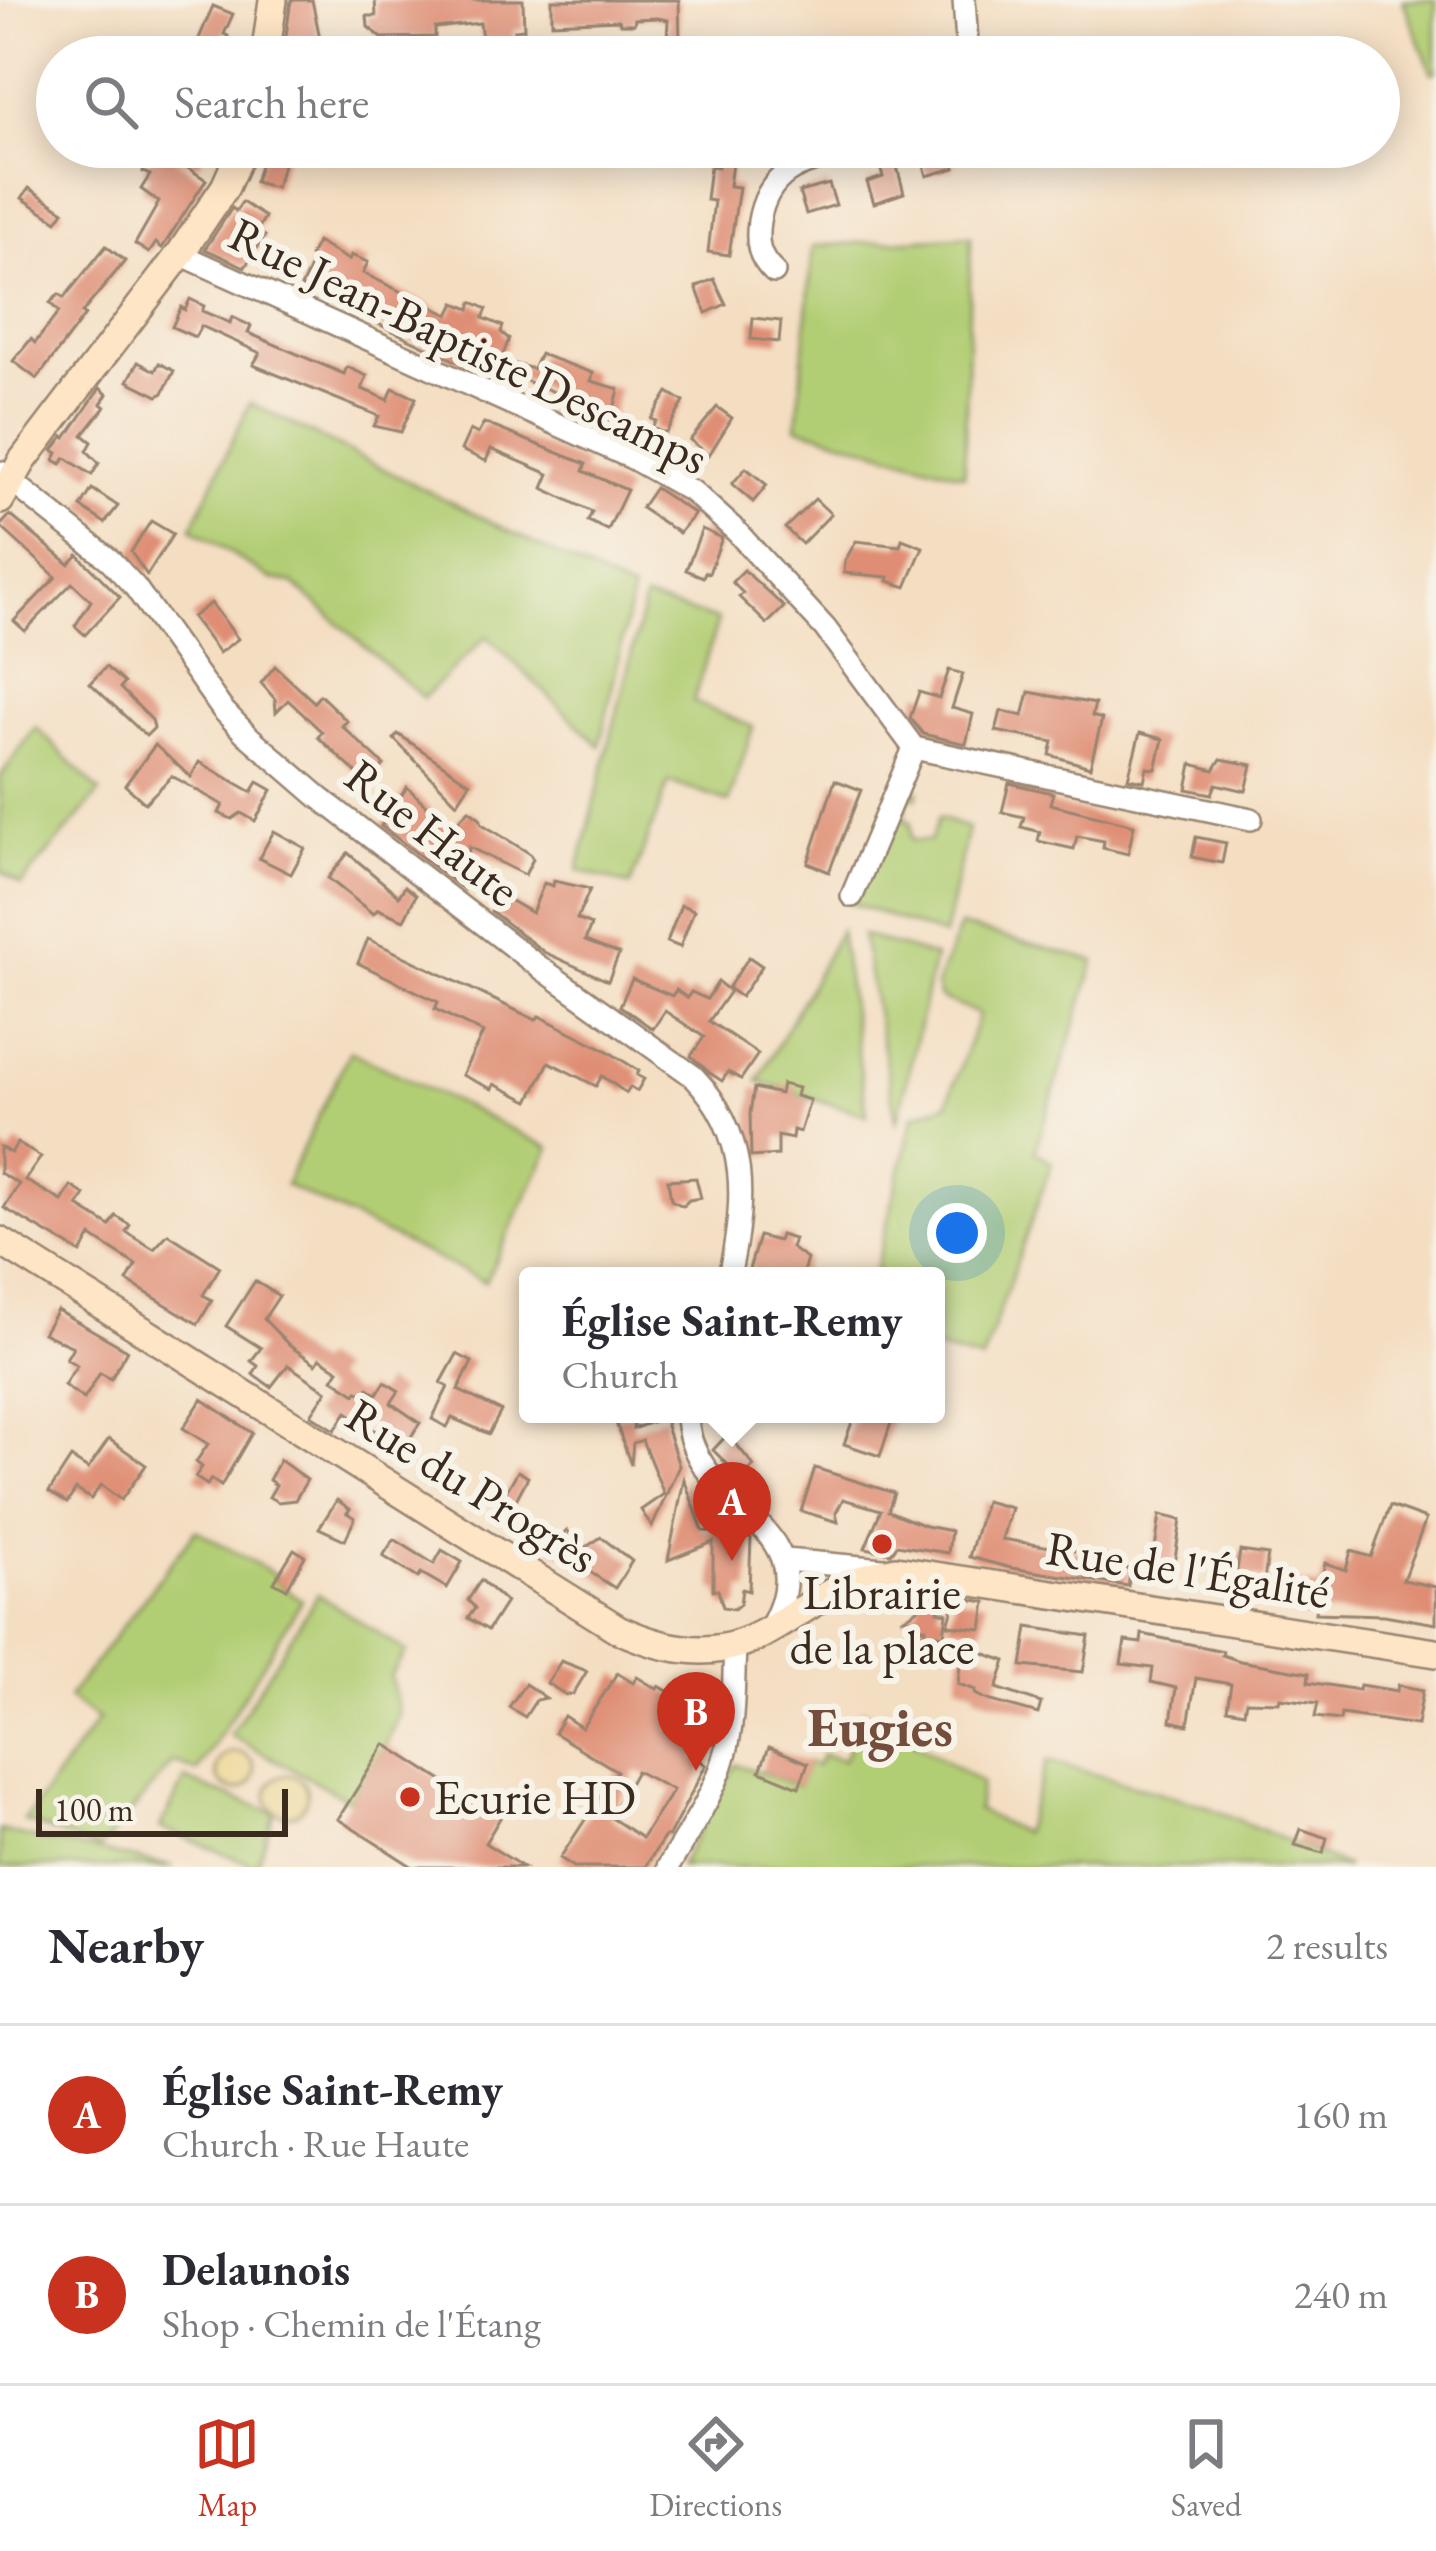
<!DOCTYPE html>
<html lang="en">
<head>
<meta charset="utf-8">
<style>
	:root { --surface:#fff; --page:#f7f7f7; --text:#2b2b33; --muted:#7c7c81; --line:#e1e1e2; --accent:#c8321e }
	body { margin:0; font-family:"EB Garamond",serif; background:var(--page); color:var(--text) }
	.scale { position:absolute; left:36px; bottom:30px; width:252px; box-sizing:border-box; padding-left:12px; border:6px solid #3b2a1e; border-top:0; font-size:33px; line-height:42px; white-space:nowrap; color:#3b2a1e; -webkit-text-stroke:9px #f7f3e8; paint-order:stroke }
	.you { position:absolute; left:957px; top:1233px; width:42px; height:42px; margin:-30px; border:9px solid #fff; border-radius:50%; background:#1a73e8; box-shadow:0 0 0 18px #1a73e833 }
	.badge { display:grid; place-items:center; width:78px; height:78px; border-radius:50%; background:var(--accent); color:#fff; font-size:39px; font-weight:700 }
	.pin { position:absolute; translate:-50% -99px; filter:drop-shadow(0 3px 6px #0008) }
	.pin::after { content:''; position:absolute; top:63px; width:42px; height:36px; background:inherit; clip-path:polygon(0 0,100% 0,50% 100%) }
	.popup { position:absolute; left:519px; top:1267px; width:426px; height:156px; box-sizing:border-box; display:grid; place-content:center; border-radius:12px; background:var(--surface); filter:drop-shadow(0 3px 9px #0005); font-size:39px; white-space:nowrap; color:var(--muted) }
	.popup b { font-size:45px; color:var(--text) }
	.popup::after { content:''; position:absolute; left:50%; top:100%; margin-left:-24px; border:24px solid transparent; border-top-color:var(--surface) }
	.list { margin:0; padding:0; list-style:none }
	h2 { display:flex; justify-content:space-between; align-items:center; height:156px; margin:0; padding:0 48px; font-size:51px }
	h2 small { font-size:39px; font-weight:400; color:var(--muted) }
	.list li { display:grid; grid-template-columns:78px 1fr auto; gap:36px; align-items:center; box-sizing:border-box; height:180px; padding:0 48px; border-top:3px solid var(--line) }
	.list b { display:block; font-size:45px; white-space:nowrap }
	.list p { margin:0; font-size:39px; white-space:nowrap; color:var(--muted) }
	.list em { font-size:39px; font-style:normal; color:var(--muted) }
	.icon { flex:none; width:66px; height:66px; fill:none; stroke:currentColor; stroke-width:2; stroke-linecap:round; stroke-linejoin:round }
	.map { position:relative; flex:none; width:1436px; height:1867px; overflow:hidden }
	.search { position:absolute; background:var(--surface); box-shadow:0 6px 30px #0003; left:36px; right:36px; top:36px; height:132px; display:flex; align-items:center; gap:30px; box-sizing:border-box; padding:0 42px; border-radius:66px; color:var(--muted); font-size:45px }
	.sheet { height:516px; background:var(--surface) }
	nav { display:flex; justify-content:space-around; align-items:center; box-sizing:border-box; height:168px; border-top:3px solid var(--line); background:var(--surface); font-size:33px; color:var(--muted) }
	nav a { display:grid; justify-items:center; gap:6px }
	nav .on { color:var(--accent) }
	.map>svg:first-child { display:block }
	.green { fill:#b2ce74; stroke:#767c49; stroke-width:3 }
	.sand { fill:#eeda9e; stroke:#94825e; stroke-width:3 }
	.building { fill:#df8e74; fill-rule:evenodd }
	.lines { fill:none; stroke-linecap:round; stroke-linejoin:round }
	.street-casing { stroke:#988470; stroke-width:26 }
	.secondary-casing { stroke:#988470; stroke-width:32 }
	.street { stroke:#fff; stroke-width:21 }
	.secondary { stroke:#fee5c5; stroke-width:27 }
	.poi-dot { fill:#c8321e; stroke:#f7f3e8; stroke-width:4.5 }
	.labels { text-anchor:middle; stroke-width:12; stroke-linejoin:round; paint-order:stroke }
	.street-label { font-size:48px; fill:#3b2a1e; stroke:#f7f3e8 }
	.poi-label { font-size:48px; fill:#3b2a1e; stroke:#f7f3e8 }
	.quarter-label { font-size:54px; font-weight:bold; fill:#744d3c; stroke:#f7f3e8 }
</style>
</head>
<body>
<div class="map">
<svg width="1436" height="1867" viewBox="0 0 1436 1867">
	<rect width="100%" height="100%" fill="#f7f3e8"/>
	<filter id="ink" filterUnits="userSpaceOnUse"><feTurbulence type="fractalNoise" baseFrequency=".00833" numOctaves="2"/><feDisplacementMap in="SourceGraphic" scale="24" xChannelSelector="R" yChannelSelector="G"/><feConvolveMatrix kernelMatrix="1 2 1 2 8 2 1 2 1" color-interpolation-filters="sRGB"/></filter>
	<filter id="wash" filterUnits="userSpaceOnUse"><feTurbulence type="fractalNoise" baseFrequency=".004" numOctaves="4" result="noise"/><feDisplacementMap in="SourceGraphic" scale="48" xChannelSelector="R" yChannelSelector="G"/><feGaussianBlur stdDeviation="2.7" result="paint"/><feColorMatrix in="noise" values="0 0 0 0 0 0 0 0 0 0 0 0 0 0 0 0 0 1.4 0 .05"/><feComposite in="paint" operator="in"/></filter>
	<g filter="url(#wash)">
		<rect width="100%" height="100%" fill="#f4dec2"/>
		<g class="green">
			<path d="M1403,0H1436V72L1432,73Z"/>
			<path d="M971,236L964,475L797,427L813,246Z"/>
			<path d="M250,403L632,592L600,746L487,636L423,698L293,583L270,579L192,528Z"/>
			<path d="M645,599L718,620L693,702L753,727L729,802L669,782L630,886L578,870Z"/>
			<path d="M36,727L100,792L21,885L0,870V777Z"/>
			<path d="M898,785L918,790L917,798L908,796L904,820L911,822V840L930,841L939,818L968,828L944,936L851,903Z"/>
			<path d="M960,926L1095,961L1035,1151L1052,1162L982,1361L936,1349V1276H874L914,1115L947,1104L979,1014L940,998L936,986Z"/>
			<path d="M840,931L867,1115L758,1081Z"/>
			<path d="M862,935L934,957L897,1124Z"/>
			<path d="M350,1051L550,1148L485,1282L285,1185Z"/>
			<path d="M196,1530L276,1575L273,1580L302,1600L197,1772L173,1762L100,1849L24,1821L98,1720L68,1698Z"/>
			<path d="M318,1594L406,1652L390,1676L399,1713L386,1744L349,1800L230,1735Z"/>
			<path d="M863,1711L981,1783L977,1810L1023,1833L1047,1761L1204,1805L1347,1867H679L736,1764L798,1786L808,1762L816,1766L822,1755L843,1760Z"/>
			<path d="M185,1780L275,1813L256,1866L160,1828Z"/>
			<path d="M0,1830L23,1836L174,1867H0Z"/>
		</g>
		<g class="sand">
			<circle cx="236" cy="1771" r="19"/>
			<circle cx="287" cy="1795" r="20"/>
		</g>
		<g id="blocks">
			<g class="building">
				<path d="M291,0H312L321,43L316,41L313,57H283Z"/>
				<path d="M375,0H523L524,29L514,30V40H482L480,23L435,28V37L382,38L368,27L367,16H376Z"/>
				<path d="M552,0H679L680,41H667L668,20L657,18L635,19L634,24H620L619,20L552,23Z"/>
				<path d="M213,6L233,14L224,34L228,36L221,52L217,50L214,57H191Z"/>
				<path d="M149,147H207L199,165L173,158L206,180L162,248L156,243L149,253L135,244L159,202L141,189L150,175L143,172L152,152Z"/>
				<path d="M261,147L287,151L276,188L255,182L262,159L258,158Z"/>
				<path d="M949,147L955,168L927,176L921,155Z"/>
				<path d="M720,154L733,156L729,186L739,187L729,255L708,252L714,201L706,200L710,166L718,167Z"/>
				<path d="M896,163L904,193L874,203L867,182L883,177L880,167Z"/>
				<path d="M829,184L836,205L806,214L799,192Z"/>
				<path d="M29,188L64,211L57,221L22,198Z"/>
				<path d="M242,202L265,217L257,231L265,236L245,267L205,249L232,208L236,211Z"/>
				<path d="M317,242L349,260L351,255L368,262L363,273L449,315L455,303L470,309L472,302L487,309L483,318L503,326L501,332L509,339L501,360L533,369L540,354L593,373L591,381L619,389L611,421L586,415L584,420L570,414L572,407L554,400L557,393L514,376L512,380L456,361L301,287L314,259L310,256Z"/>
				<path d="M106,246L125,261L82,313L85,315L37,379L13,361L31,339L35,343L59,312L50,303L59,294L64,298Z"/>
				<path d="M714,279L726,304L706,313L696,287Z"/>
				<path d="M190,299L204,306L202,311L230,323L232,317L251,326L248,333L344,374L347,367L367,376L362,389L388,400L393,388L416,398L401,432L374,426L379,416L253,365L260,353L201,326L195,337L172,327L181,307L185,310Z"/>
				<path d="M753,318L781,321L779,342L751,339Z"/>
				<path d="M138,362L155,371L159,363L174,371L163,393L158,396L128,381Z"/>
				<path d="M100,388L107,394L101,404L105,407L83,435L92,442L87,451L99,463L92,475L66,458L61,464L54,460L58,453L53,450L64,436L66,438Z"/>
				<path d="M668,392L684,402L666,432H661L652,427L656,421L651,419Z"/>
				<path d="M717,407L732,418L709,455L690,440Z"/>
				<path d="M484,423L586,464L583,471L627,490L608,530L588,521L592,512L543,488L549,474L491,449L486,461L461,450L470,430L478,434Z"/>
				<path d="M746,468L767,485L753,502L732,484Z"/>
				<path d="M655,488L695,514L679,533L641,508Z"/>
				<path d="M92,489L118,506L105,523L81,507Z"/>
				<path d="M815,499L831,514L802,544L785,528Z"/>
				<path d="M10,515L69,564L78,555L120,597L85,635L75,626L91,601L72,583L25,631L14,621L56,577L0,526Z"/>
				<path d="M151,521L173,534L147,575L131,552Z"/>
				<path d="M702,529L722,538L709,573L705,572L703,577L686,570Z"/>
				<path d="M902,539L923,547L906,587L888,581L889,577L844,573L845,561L856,541L900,546Z"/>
				<path d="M744,570L784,607L767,624L739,597L743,593L732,582Z"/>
				<path d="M211,603L238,639L219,653L192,617Z"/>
				<path d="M275,666L314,702L320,695L347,721L342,726L384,765L367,783L318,737L322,732L288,700L276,712L275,699L261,683Z"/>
				<path d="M106,667L124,683L120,688L152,720L154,728L146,736L90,683Z"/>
				<path d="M949,670L963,674L952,708L973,714L966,744L923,734L910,718L919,692L939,698Z"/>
				<path d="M1029,692L1095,704L1092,716L1102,719L1090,767L1050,755L1053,742L996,731L1001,711L1023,716Z"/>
				<path d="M1140,733L1163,739L1156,769L1147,768L1144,781L1128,778Z"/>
				<path d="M398,734L470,783L457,803L394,739Z"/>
				<path d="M155,745L191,777L199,762L252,792L258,782L272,790L255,821L241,813L232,819L219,813L223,805L172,776L145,803L125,785Z"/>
				<path d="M1221,759L1252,765L1246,791L1216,784L1212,794L1187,789L1192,764L1214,770Z"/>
				<path d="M835,780L861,790L829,872L808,863Z"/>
				<path d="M1009,783L1053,793L1050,804L1134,825L1128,854L1103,848L1104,841L1077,836L1074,849L1038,841L1040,832L1021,827L1024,817L1002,812Z"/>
				<path d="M407,787L451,828L469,810L480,818L482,824L529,853L533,859L525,875L469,847L463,889L381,826Z"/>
				<path d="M274,831L305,848L291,874L259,858Z"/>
				<path d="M1196,837L1226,843L1222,863L1192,857Z"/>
				<path d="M348,853L399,896L405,886L416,895L404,920L378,909L373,914L328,878Z"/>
				<path d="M554,881L590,889L577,919L591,925L585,941L619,954L608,981L544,952L491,911L497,893L532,913L544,883L553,886Z"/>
				<path d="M681,905L694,910L680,947L667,942Z"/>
				<path d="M368,939L536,1020L539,1016L606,1050L639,1071L637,1075L644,1079L637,1091L630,1087L626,1093L602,1076L596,1086L549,1062L529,1101L494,1084L492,1089L462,1075L483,1033L435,1009L438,1002L358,963Z"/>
				<path d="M749,957L762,966L741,997L728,988Z"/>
				<path d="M632,979L672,996L676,990L687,998L691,992L707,999L718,982L730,991L709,1021L758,1054L741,1079L728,1072L722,1081L710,1073L691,1056L704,1037L665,1011L653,1029L620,1006Z"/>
				<path d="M782,1084L798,1088L796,1096L810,1100L800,1132L793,1130L792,1139L778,1136V1155L751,1157L750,1113L754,1088L780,1094Z"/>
				<path d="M17,1143L41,1157L25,1180L62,1201L71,1186L85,1195L78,1206L110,1226L116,1216L130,1225L126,1232L154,1249L168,1234L220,1267L203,1295L212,1300L198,1324L127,1281L136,1265L91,1236L81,1253L4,1208L19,1184L0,1173V1147L11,1153Z"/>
				<path d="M696,1178L701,1198L689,1200L683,1206L671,1200L668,1180Z"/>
				<path d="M780,1235L794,1239L791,1248L807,1259L802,1276H747L759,1236L778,1241Z"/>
				<path d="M255,1281L279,1296L264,1319L290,1346L316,1364L320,1358L339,1370L333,1379L356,1394L358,1391L364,1395L368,1388L377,1394L385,1382L399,1391L391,1403L420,1423L403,1449L347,1412L335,1430L311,1415L327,1391L288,1365L271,1387L253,1374L258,1366L251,1361L261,1348L226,1326Z"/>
				<path d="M57,1310L127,1350L111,1379L100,1373L84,1399L64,1385L77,1365L66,1359L73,1347L43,1333Z"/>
				<path d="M457,1354L472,1362L458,1390L501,1411L489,1434L452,1418L447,1427L432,1419L448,1387L441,1383Z"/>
				<path d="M202,1399L252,1433L221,1486L211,1479L207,1485L195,1477L202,1467L196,1462L208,1444L183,1428Z"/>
				<path d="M634,1414L633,1429L667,1416L666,1426L679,1466L652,1527L641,1510L664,1494L642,1440L633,1443L631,1465L614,1417Z"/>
				<path d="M855,1414H894L880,1456L844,1444Z"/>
				<path d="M728,1434L754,1466L741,1478L713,1450Z"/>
				<path d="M109,1439L146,1465L121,1500L101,1485L91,1499L76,1489L67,1503L49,1492L71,1458L88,1469Z"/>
				<path d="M280,1460L307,1480L295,1500L278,1502L269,1497L276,1485L269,1480Z"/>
				<path d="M815,1468L894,1493L888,1511L925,1526L951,1531L948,1553L897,1545L891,1553L865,1548L881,1510L843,1499L836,1513L838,1522L801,1511Z"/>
				<path d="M518,1471L528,1477L509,1513L497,1507Z"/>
				<path d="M684,1479L703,1531L746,1532L751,1539L749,1591L742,1589L740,1604L734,1609L723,1607L718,1590H713V1542L668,1560Z"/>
				<path d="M337,1500L350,1509L347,1513L355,1518L345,1540L319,1528Z"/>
				<path d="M985,1501L1011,1508L1002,1539L1106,1556L1105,1565L1131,1569L1128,1586L1011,1568L969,1557Z"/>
				<path d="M1390,1506L1426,1519L1403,1580L1436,1587V1624L1384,1615L1315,1613L1316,1606L1284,1601L1287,1582L1320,1587L1325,1563L1346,1570L1351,1551L1371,1557Z"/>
				<path d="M1160,1515L1181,1520L1174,1565L1153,1562Z"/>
				<path d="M567,1530L582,1550L601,1537L632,1561L615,1588L552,1548Z"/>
				<path d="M394,1539L434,1564L442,1550L462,1562L447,1588L421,1573L418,1578L383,1556Z"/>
				<path d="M294,1549L305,1556L287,1589L274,1582Z"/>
				<path d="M1240,1551L1268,1555L1264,1580L1236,1576Z"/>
				<path d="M481,1580L506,1602L488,1630L468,1618L475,1608L468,1600Z"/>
				<path d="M920,1592L941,1595L938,1611L947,1613L944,1635L925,1632L926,1628L916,1626L917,1620L904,1618L918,1609Z"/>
				<path d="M956,1597L986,1602L982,1629L948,1625Z"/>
				<path d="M1028,1627L1089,1636L1083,1672L1022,1666Z"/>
				<path d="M1142,1634L1223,1651L1222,1655L1240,1661L1309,1673L1308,1682L1359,1690L1360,1685L1397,1691L1398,1685L1423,1690L1417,1725L1341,1714L1340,1720L1315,1717L1318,1703L1280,1698L1279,1702L1246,1701L1244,1712L1227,1709L1231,1684L1196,1678L1188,1725L1171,1721L1176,1688L1151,1682L1153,1668L1121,1664L1125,1641L1141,1643Z"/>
				<path d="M980,1652L1006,1661L997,1688L1041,1703L1038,1714L988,1700L975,1694L976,1690L958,1684L961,1653L979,1656Z"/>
				<path d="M561,1661L587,1671L573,1694L566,1695L547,1683Z"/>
				<path d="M617,1673L633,1683L637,1677L657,1689L659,1686L681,1699L669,1719L704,1744L695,1757L706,1765L669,1836H665L645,1867H574L560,1858L617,1771L554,1733L564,1716L582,1728ZM636,1771L673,1790L642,1838L610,1817Z"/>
				<path d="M525,1684L546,1698L536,1700L525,1717L509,1707Z"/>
				<path d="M385,1744L500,1818L485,1843L523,1867H413L338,1819Z"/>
				<path d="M769,1747L808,1763L799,1787L760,1771Z"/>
				<path d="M1301,1829L1327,1838L1323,1853L1295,1845Z"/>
			</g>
		</g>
	</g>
	<g filter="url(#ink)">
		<use href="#blocks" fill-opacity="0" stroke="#988470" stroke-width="3"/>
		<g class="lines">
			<g class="street-casing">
				<g id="street">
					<path d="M964,0L968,57"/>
					<path d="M180,254L634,459L693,492L736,531L825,628L914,748L1251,819"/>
					<path d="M774,272C758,257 756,243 759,221C770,160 815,162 866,147"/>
					<path d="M0,472L110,560L135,587L222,709L247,735L320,798L534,963L693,1076C749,1134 746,1201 729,1276"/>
					<path d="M852,896L914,748"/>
					<path d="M687,1414C688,1512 836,1521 767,1633"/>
					<path d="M785,1560L883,1569"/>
					<path d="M668,1867C688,1832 713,1797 724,1759C735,1723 733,1684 735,1647"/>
				</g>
			</g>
			<g class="secondary-casing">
				<g id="secondary">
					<path d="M265,57L273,0"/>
					<path d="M0,500L23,460L180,254L225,187L243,147"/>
					<path d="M0,1241L618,1629C761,1694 780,1590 896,1570L1436,1653"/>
				</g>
			</g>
			<use href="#street" class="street"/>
			<use href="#secondary" class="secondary"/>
		</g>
	</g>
	<g class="poi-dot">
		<circle cx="882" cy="1544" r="12"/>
		<circle cx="410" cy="1797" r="12"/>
	</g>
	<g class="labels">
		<g class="street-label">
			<text transform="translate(469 345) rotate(26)" y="17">Rue Jean-Baptiste Descamps</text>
			<text transform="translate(433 832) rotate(38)" y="17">Rue Haute</text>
			<text transform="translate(472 1485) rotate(32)" y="17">Rue du Progrès</text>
			<text transform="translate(1188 1569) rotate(9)" y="17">Rue de l'Égalité</text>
		</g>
		<g class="poi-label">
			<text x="882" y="1609">Librairie<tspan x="882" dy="55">de la place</tspan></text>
			<text x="434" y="1814" text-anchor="start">Ecurie HD</text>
		</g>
		<g class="quarter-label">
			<text x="880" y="1746">Eugies</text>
		</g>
	</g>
</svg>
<div class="scale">100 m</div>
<div class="you"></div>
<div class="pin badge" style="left:732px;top:1561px">A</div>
<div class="popup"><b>Église Saint-Remy</b>Church</div>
<div class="pin badge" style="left:696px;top:1771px">B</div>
<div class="search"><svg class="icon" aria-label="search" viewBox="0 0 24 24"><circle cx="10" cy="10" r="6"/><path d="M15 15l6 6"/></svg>Search here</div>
</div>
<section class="sheet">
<h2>Nearby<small>2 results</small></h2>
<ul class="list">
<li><span class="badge">A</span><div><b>Église Saint-Remy</b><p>Church · Rue Haute</p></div><em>160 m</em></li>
<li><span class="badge">B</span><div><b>Delaunois</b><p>Shop · Chemin de l'Étang</p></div><em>240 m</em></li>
</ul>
</section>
<nav>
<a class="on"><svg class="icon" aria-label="map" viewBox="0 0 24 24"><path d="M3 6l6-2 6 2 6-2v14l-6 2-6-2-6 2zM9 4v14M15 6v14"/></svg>Map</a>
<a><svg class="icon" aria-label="directions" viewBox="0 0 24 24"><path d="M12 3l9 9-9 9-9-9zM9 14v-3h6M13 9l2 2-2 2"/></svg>Directions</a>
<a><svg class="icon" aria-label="saved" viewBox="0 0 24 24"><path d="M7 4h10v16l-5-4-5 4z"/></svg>Saved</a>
</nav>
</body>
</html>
